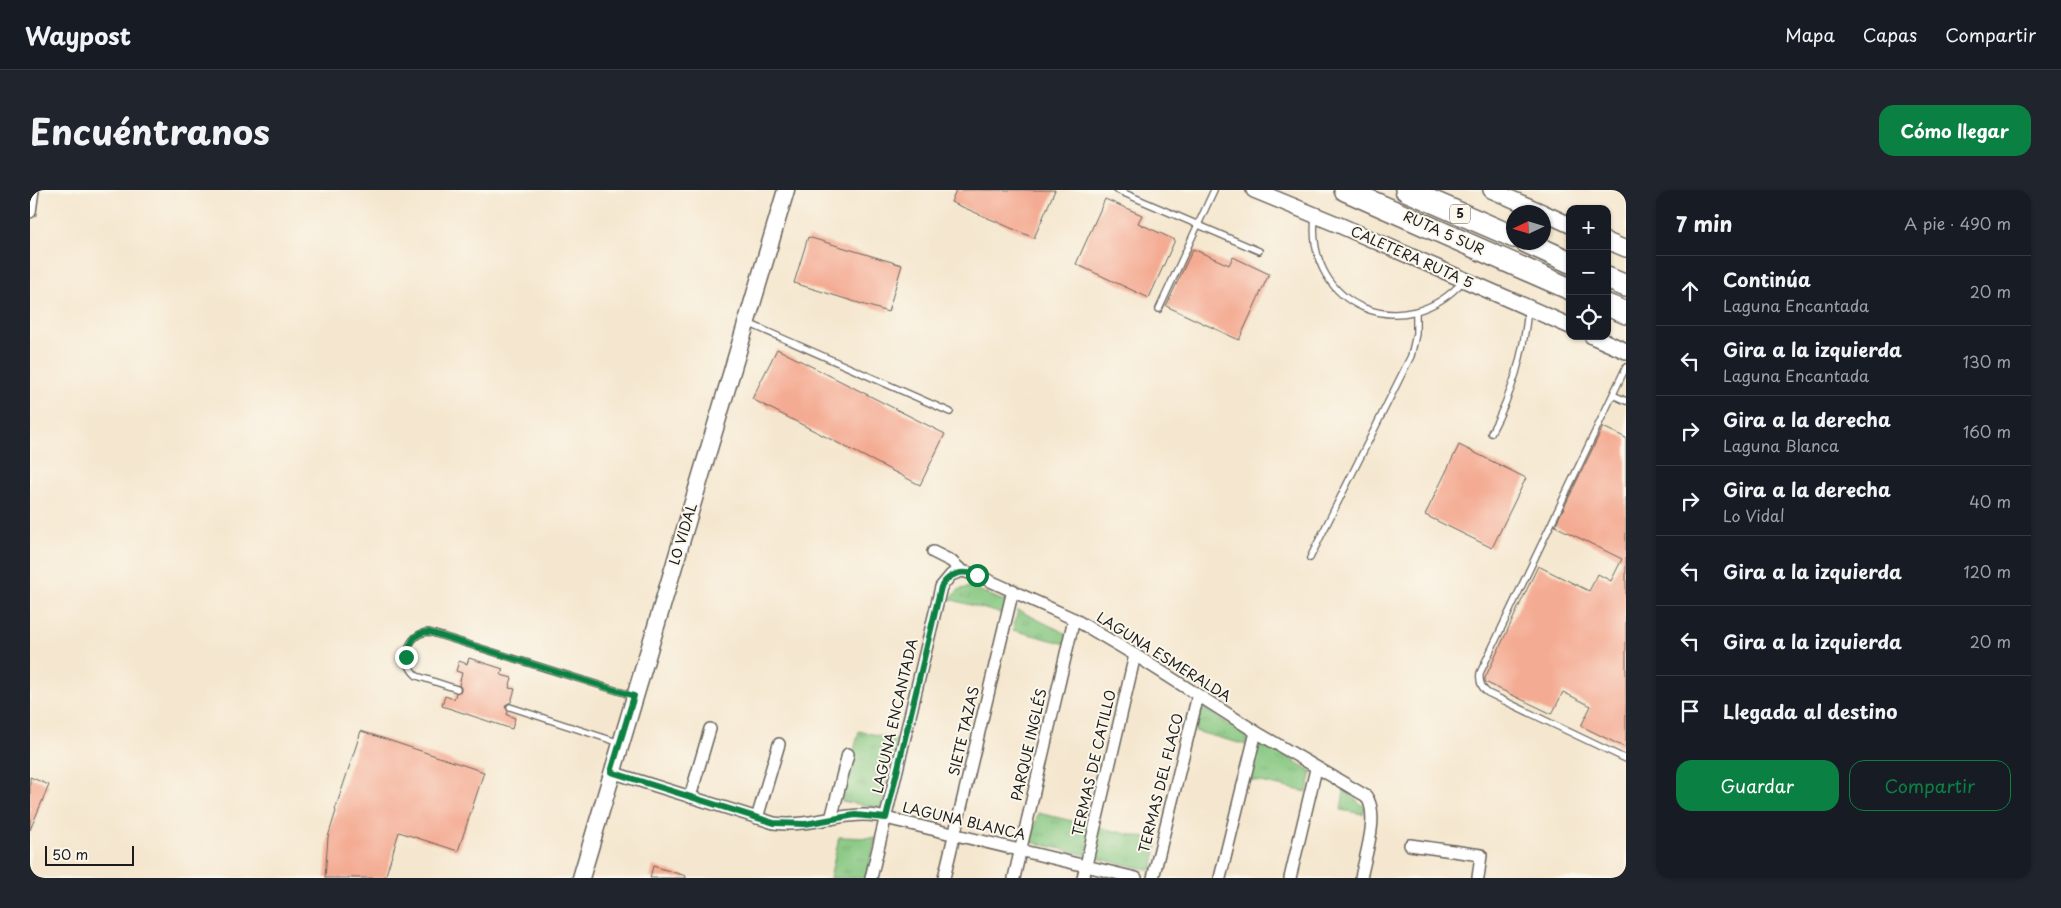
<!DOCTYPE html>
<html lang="es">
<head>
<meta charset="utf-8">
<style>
	:root { --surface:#171b24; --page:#20242c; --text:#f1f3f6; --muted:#9ea1a6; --line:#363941; --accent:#0b8043 }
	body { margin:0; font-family:"Playpen Sans",sans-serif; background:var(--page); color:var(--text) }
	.controls { position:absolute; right:15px; top:15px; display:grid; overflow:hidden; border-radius:10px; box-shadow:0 1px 4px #0004 }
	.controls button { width:45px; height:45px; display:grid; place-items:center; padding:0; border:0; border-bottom:1px solid var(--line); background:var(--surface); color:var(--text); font:25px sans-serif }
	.compass { position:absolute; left:1476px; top:15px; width:45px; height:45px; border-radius:50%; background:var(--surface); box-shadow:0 1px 4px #0004; rotate:266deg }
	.scale { position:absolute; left:15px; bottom:12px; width:89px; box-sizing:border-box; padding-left:5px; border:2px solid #1c1c1c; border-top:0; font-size:14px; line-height:18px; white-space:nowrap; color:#1c1c1c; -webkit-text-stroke:4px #fbf7ec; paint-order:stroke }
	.stop { position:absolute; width:15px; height:15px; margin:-11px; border:4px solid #0b8043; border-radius:50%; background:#fff }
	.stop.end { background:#0b8043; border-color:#fff; box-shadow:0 1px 5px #0008 }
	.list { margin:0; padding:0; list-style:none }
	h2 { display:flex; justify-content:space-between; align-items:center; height:65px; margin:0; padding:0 20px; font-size:21px }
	h2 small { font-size:16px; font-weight:400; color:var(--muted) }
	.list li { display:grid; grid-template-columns:32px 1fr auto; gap:15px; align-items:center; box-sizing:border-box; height:70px; padding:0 20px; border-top:1px solid var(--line) }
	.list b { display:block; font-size:19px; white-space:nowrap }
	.list p { margin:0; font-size:16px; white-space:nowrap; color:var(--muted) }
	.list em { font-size:16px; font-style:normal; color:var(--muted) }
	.actions { display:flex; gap:10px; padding:15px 20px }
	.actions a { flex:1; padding:11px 0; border:1px solid var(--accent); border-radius:15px; text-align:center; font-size:18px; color:var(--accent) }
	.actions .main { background:var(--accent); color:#fff }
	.icon { flex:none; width:28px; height:28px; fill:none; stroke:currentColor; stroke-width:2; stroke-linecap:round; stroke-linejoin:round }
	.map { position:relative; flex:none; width:1596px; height:688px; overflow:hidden; border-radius:15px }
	header { display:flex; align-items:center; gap:30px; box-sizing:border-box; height:70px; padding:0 25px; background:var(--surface); border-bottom:1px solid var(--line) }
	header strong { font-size:24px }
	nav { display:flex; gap:28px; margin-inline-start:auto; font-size:18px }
	.intro { display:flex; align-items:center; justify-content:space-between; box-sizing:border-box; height:120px; padding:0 30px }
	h1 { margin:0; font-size:35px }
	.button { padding:12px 22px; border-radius:15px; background:var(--accent); color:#fff; font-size:18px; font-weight:700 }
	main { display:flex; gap:30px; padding:0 30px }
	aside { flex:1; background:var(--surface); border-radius:15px; box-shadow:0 1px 4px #0004 }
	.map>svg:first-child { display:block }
	.grass { fill:url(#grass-tufts); stroke:#50714e }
	.building { fill:#f4ab93 }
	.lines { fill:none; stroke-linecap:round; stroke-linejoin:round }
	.service-casing { stroke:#68635b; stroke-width:8 }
	.minor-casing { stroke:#68635b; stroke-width:14 }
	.tertiary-casing { stroke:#68635b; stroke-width:18 }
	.secondary-casing { stroke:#68635b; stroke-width:19 }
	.motorway-casing { stroke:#68635b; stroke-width:24 }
	.service { stroke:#fff; stroke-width:5.5 }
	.minor { stroke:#fff; stroke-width:11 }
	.tertiary { stroke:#fff; stroke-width:15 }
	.secondary { stroke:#fff; stroke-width:16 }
	.motorway { stroke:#fff; stroke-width:21 }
	.route { stroke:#0b8043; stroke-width:6 }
	.labels { text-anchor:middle; stroke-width:4; stroke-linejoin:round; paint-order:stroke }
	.shield { fill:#fbf7ec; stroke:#5f5e5a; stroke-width:1 }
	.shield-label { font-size:12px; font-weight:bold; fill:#1c1c1c }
	.street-label { font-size:14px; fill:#1c1c1c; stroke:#fbf7ec }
</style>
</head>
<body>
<header>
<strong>Waypost</strong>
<nav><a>Mapa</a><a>Capas</a><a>Compartir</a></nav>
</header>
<div class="intro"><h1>Encuéntranos</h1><a class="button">Cómo llegar</a></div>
<main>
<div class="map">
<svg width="1596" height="688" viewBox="0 0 1596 688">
	<defs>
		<pattern id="grass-tufts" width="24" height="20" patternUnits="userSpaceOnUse" patternTransform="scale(1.25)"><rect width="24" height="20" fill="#84c67f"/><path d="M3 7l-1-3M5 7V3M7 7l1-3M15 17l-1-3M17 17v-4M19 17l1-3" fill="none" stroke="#71aa6d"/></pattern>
	</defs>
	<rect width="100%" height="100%" fill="#fbf7ec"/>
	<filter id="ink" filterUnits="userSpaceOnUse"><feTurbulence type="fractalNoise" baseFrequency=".02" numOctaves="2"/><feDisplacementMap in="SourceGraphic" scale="10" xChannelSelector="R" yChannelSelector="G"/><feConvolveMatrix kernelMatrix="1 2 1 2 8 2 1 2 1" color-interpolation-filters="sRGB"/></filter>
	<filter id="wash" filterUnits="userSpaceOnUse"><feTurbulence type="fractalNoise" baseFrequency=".0096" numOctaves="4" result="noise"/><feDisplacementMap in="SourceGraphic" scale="20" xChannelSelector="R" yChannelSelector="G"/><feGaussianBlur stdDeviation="1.12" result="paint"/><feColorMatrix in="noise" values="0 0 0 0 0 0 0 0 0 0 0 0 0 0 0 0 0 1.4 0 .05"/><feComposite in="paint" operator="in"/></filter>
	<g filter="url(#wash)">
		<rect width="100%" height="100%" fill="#f5e7cf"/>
		<g class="grass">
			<path d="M941,397L983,415L980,426L919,409L930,399Z"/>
			<path d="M988,420L1043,447L1040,455L983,440Z"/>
			<path d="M1171,517L1218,546L1216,555L1165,541Z"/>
			<path d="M829,541L869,550L851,618L811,611Z"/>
			<path d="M1230,550L1282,582L1277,602L1221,590Z"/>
			<path d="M1314,601L1335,617L1333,624L1311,620Z"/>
			<path d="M1008,623L1064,636L1057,665L1001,652Z"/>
			<path d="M1067,637L1128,651L1122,680L1060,667Z"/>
			<path d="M809,647L846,648L836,688H800Z"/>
		</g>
		<g id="blocks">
			<g class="building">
				<path d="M926,0H1025L1004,48L921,12Z"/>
				<path d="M1075,9L1112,25L1108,33L1145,50L1119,108L1046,74Z"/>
				<path d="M778,47L872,75L858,122L764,93Z"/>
				<path d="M1163,59L1199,75L1203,67L1239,84L1209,150L1136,116Z"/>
				<path d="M747,159L915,244L890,295L722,209Z"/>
				<path d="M1573,237L1596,248V558L1551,536L1561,516L1533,502L1522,524L1455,492V488L1508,376L1559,401L1568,384L1581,391L1592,369L1525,336Z"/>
				<path d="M1429,255L1496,288L1462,358L1395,325Z"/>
				<path d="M439,468L473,479L471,485L482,488L479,498L485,499L481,512L477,514L475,517L478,521L477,525L485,528L482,539L412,516L415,506L424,509L426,503L431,501V498L429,495L432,483L426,481L429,471L437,474Z"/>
				<path d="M331,541L454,582L428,661L369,642L355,688H295L298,647L306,621L305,620Z"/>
				<path d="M0,587L19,595L0,640Z"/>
				<path d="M623,676L656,686V688H620Z"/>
			</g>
		</g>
	</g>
	<g filter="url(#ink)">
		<use href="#blocks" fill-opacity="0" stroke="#68635b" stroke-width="1"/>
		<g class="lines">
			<g class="service-casing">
				<g id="service">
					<path d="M1087,0L1229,61"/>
					<path d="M1285,27C1275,117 1375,158 1434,90"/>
					<path d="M1129,119L1184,0"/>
					<path d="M718,133L920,222"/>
					<path d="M1596,177L1450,483C1449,491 1451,498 1458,503L1596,569"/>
					<path d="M1583,205L1596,211"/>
					<path d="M1461,243C1483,202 1493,166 1498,120"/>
					<path d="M1280,368L1381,166L1386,144V122"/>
					<path d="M427,499L387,486C370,473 376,443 399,442L604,506"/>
					<path d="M480,517L590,553"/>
				</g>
			</g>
			<g class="minor-casing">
				<g id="minor">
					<path d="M0,22L3,0"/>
					<path d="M903,362L921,371L932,381L947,385L1044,429L1105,465L1226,542L1336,606C1350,624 1335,666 1331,688"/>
					<path d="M581,582L744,633C779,638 812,621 847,626L1106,688"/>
					<path d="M660,607L680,539"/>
					<path d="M727,628L749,554"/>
					<path d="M801,629L818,564"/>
					<path d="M1380,655L1451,665L1448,688"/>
					<path d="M841,688L911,397L921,385L932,381"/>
					<path d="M914,688L983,400"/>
					<path d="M984,688L1044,429"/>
					<path d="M1053,688L1105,465"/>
					<path d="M1123,688L1168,505"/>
					<path d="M1190,688L1226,542"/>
					<path d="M1260,688L1286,579"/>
				</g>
			</g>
			<g class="tertiary-casing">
				<g id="tertiary">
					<path d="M1224,0L1309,35L1540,136"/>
					<path d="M1461,0L1512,22"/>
					<path d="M1514,23L1540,35"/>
					<path d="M1577,51L1596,59"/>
					<path d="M1562,146L1596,161"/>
				</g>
			</g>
			<g class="secondary-casing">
				<path id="secondary" d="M551,688L756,0"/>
			</g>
			<g class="motorway-casing">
				<g id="motorway">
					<path d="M1315,0L1540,99"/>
					<path d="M1376,0L1484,47"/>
					<path d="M1496,52L1540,72"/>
					<path d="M1577,88L1596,96"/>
					<path d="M1577,115L1596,123"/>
				</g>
			</g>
			<use href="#service" class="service"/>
			<use href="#minor" class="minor"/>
			<use href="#tertiary" class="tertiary"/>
			<use href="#secondary" class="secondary"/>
			<use href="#motorway" class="motorway"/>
		</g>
	</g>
	<g class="lines" filter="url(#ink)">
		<path class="route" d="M376,467C380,454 383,442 399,442L604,506L581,582L744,633L775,634L825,625L856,628L911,397C920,382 932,380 947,385"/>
	</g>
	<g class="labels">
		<rect class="shield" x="1420" y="14.5" width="20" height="19" rx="4"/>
		<g class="shield-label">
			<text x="1430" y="28">5</text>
		</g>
		<g class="street-label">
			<text transform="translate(1414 43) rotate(24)" y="5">RUTA 5 SUR</text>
			<text transform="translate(1382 67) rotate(24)" y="5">CALETERA RUTA 5</text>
			<text transform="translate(653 344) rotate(-73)" y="5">LO VIDAL</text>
			<text transform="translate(1134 467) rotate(32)" y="5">LAGUNA ESMERALDA</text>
			<text transform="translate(865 526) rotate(-77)" y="5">LAGUNA ENCANTADA</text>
			<text transform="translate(934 541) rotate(-77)" y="5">SIETE TAZAS</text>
			<text transform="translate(999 555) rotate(-77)" y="5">PARQUE INGLÉS</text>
			<text transform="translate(1064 573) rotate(-77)" y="5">TERMAS DE CATILLO</text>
			<text transform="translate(1131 593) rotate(-76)" y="5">TERMAS DEL FLACO</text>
			<text transform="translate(934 631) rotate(13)" y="5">LAGUNA BLANCA</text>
		</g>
	</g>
</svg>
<div class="controls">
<button>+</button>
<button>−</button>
<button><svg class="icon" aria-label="locate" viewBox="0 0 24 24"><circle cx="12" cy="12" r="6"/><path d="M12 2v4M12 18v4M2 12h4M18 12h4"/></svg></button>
</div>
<svg class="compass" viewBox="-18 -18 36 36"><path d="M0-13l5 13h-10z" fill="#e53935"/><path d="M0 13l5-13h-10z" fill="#9ea1a6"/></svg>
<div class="scale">50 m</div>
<div class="stop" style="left:947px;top:385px"></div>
<div class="stop end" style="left:376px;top:467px"></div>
</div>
<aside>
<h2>7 min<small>A pie · 490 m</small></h2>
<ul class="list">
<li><svg class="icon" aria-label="ahead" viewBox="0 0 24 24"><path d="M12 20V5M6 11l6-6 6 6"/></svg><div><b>Continúa</b><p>Laguna Encantada</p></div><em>20 m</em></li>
<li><svg class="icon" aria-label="left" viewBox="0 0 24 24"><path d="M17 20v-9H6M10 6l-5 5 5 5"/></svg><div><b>Gira a la izquierda</b><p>Laguna Encantada</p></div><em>130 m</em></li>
<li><svg class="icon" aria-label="right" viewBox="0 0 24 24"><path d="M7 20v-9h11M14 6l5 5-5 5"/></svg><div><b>Gira a la derecha</b><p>Laguna Blanca</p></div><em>160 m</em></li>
<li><svg class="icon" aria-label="right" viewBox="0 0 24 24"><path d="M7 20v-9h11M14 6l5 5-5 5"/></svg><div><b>Gira a la derecha</b><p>Lo Vidal</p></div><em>40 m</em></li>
<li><svg class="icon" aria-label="left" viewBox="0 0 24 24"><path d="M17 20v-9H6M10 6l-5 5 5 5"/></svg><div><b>Gira a la izquierda</b></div><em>120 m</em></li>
<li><svg class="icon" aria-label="left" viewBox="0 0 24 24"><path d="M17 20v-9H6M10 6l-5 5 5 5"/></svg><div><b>Gira a la izquierda</b></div><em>20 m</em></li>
<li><svg class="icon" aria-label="arrive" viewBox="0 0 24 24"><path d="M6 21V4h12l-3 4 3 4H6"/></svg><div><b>Llegada al destino</b></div></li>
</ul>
<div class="actions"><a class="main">Guardar</a><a>Compartir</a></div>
</aside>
</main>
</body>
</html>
